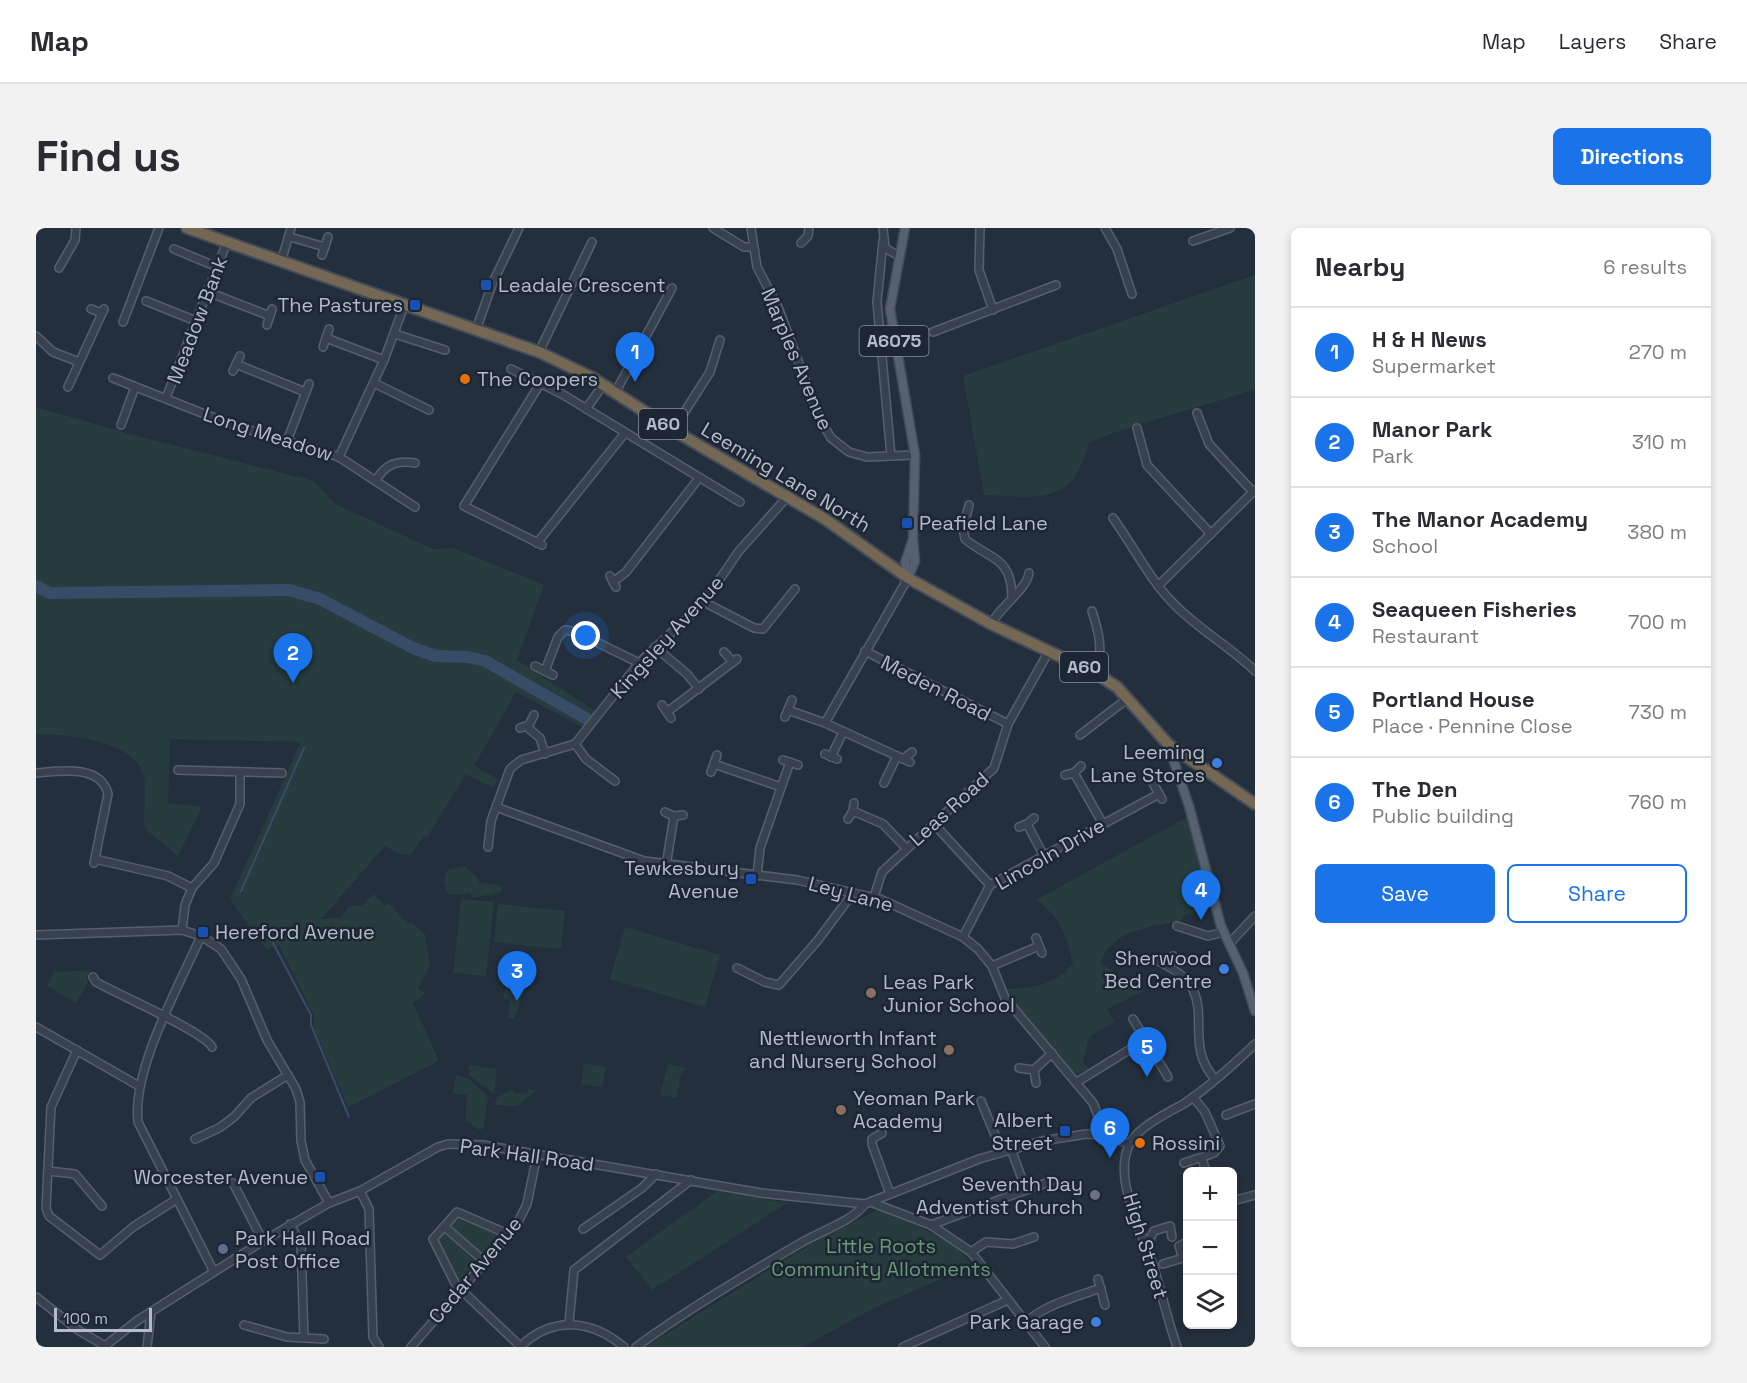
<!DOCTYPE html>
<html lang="en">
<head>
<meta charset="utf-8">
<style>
	:root { --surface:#fff; --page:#f2f2f3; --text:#2b2b33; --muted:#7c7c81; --line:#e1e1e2; --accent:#1a73e8 }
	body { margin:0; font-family:"Space Grotesk",sans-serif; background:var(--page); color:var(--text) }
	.controls { position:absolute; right:18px; bottom:18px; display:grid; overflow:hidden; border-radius:9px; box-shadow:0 3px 9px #0003 }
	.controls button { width:54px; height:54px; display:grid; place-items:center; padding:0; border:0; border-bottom:2px solid var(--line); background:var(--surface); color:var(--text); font:30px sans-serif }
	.scale { position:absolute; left:18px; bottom:15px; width:98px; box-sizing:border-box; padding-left:6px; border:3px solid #b4bcc9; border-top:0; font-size:16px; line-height:21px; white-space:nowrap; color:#b4bcc9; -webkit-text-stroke:4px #1d2633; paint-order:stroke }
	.you { position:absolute; left:550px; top:408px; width:21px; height:21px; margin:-15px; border:4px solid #fff; border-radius:50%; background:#1a73e8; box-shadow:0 0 0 9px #1a73e833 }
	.badge { display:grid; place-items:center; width:39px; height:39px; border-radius:50%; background:var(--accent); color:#fff; font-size:20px; font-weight:700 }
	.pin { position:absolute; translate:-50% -50px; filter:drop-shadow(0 2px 3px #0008) }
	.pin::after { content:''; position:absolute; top:32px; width:21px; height:18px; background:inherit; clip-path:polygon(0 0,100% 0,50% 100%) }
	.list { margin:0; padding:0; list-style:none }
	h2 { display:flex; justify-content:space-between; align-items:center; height:78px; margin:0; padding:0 24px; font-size:26px }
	h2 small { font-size:20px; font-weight:400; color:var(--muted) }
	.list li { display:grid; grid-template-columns:39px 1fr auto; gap:18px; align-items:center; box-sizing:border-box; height:90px; padding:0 24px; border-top:2px solid var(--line) }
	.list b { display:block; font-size:22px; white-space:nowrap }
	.list p { margin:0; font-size:20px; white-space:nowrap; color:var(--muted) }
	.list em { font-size:20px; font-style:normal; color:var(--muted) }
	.actions { display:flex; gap:12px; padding:18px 24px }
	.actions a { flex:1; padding:14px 0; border:2px solid var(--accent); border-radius:9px; text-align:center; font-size:21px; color:var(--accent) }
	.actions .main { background:var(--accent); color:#fff }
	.icon { flex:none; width:33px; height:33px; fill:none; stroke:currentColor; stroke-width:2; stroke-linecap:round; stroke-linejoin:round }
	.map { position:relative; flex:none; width:1219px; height:1119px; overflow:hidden; border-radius:9px }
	header { display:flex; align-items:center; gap:36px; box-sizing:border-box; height:84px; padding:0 30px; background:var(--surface); border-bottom:2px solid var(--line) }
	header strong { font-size:28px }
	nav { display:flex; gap:33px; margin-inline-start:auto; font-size:21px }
	.intro { display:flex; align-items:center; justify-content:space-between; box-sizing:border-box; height:144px; padding:0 36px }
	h1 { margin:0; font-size:42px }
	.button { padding:15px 27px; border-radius:9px; background:var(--accent); color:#fff; font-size:21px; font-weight:700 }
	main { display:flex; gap:36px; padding:0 36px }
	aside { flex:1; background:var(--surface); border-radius:9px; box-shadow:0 3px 9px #0003 }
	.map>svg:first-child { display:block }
	.green { fill:#263c3f }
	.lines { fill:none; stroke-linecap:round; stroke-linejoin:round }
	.stream { stroke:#394c67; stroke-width:2 }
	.river { stroke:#394c67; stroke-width:12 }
	.minor-casing { stroke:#565f6c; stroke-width:10 }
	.major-casing { stroke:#414a57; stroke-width:11 }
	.highway-casing { stroke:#434c59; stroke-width:14 }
	.minor { stroke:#38414e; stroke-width:7 }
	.major { stroke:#56606e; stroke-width:8 }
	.highway { stroke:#746855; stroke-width:10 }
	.transit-dot { fill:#1a4fb4; stroke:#1d2633; stroke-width:2 }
	.food-dot { fill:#e8710a; stroke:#1d2633; stroke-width:2 }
	.shop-dot { fill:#3f7fe0; stroke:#1d2633; stroke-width:2 }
	.education-dot { fill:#8d6e63; stroke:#1d2633; stroke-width:2 }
	.worship-dot { fill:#6b7280; stroke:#1d2633; stroke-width:2 }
	.service-dot { fill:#5c6f8a; stroke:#1d2633; stroke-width:2 }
	.labels { text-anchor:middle; stroke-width:5; stroke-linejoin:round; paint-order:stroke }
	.shield { fill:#1d2633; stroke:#878f9c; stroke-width:1.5 }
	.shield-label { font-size:18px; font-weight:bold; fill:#b4bcc9 }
	.poi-label { font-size:20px; fill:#b4bcc9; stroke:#1d2633; text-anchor:end }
	.street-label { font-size:20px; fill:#b4bcc9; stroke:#1d2633 }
	.park-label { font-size:20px; fill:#6b9a76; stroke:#1d2633 }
</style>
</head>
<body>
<header>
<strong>Map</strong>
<nav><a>Map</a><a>Layers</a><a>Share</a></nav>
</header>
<div class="intro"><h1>Find us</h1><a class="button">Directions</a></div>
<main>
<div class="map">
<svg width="1219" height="1119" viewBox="0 0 1219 1119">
	<rect width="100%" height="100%" fill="#242f3e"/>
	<g class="green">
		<path d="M1219,47V161C1164,180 1107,193 1053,214C1037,279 1003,269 948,267L927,148Z"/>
		<path d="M0,179L97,207L278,253L299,276L397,321L417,320L508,357L481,432L564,486L552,502L480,464L438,538L462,551L458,560L430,546L391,609L388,607L375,627L364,626L349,618L285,691L305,690L313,678H325L338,666L349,678L353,675L372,696L374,694L389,706L394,737L382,761L390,765L377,775L403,833L312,879L277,798L278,788L243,717L231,722L194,671L265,514L134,511L132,575L166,579L142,628L109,601C106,584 112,562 107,545C96,512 29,505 0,507Z"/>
		<path d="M1151,589L1174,680L1145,689L1146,692C1113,700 1078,700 1064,735L1108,763L1071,781L1079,794L1053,809L1047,834L1053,841L1040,846L981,778L971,761C998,760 1018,757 1037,736C1031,708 1024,688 1000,672Z"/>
		<path d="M428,638L440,648L443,654L466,658L465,664L437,670L434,665L412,667L408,654L411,642Z"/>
		<path d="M425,671L458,674L450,748L417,745Z"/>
		<path d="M462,676L529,683L525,721L458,714Z"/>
		<path d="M589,699L684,727L669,779L574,751Z"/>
		<path d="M55,742L50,750L52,755L40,775L11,758L18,744Z"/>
		<path d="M472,745L494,747L478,791L472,790L474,771L467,770Z"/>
		<path d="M548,835L570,839L566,859L545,856Z"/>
		<path d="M632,836L650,840L645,846L641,870L624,867Z"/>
		<path d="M433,837L461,841L458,866L434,848Z"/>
		<path d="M420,847L433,851L452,868L448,899L444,902L429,892L431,867L417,865Z"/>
		<path d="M475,861H477V865L491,866L492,862H501L481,878L458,877L461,870Z"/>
		<path d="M681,963L751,975L616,1062L590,1029Z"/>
		<path d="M841,982C864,990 926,1013 935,1038L834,1082L767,1119H609L770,1019Z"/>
		<path d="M420,989H423L465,1008L446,1027L414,1000Z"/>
		<path d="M408,1003L439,1034L423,1054L402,1014Z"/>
	</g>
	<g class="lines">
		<g class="stream">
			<path d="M205,663L268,520"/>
			<path d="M228,698L275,787V797L313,889"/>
		</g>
		<path class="river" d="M0,358L14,365L253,362L284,371L377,420L400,428L432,429L449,433L551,491"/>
		<g class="minor-casing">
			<g id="minor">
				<path d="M677,0L708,19H717"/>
				<path d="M715,0L721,39L742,79L783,189L795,210L813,224L831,229L879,227"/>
				<path d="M847,0L849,20L863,28"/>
				<path d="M944,0L943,42L957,82"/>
				<path d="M1069,0L1081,21L1096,66"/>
				<path d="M254,9L289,19"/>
				<path d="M847,13L841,74L855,228"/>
				<path d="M1157,13L1194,0"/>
				<path d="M765,15L772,8L773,0"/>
				<path d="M138,21L181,39"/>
				<path d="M286,27L292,9"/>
				<path d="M245,34L255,0"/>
				<path d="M23,40L39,12L40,0"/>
				<path d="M172,64L234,88"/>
				<path d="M110,73L160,93"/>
				<path d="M55,81L66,85"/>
				<path d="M87,94L123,0"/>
				<path d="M231,97L236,81"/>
				<path d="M440,102L457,54L483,0"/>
				<path d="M897,104L1020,57"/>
				<path d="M359,106L409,122"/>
				<path d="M0,108L17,124L43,134"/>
				<path d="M290,110L348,132"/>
				<path d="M287,119L293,101"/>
				<path d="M503,124L556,14"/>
				<path d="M200,136L269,164"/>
				<path d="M475,141L526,166L704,274"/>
				<path d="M197,143L204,128"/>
				<path d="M77,150L194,196L303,229L379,279"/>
				<path d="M338,155L393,182"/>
				<path d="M504,156L428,278L506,317"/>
				<path d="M32,159L68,81"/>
				<path d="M579,165L636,60"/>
				<path d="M130,170L191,14"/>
				<path d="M550,181L567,157"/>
				<path d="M1161,185L1173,216L1217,264"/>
				<path d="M85,197L99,159"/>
				<path d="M1101,200L1111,237L1175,306"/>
				<path d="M637,202L674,144L684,112"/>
				<path d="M251,213L273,156"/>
				<path d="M303,229L348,132L368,78"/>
				<path d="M340,252C350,236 360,232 379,235"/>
				<path d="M933,277L927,301L929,311C954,332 975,328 976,368"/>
				<path d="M1077,290C1097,318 1113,350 1136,374C1161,401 1194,418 1219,443"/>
				<path d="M501,315L589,205"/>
				<path d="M574,348L580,359"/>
				<path d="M577,354L590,344L663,250"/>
				<path d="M1122,358L1219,262"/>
				<path d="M668,374L718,400L727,401L759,361"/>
				<path d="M1056,383C1063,405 1068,423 1059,445"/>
				<path d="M955,396C964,379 991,361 993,345"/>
				<path d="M619,419L651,446L663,461"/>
				<path d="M829,423L972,496"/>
				<path d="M688,424L697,434"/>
				<path d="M499,438L517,447"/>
				<path d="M509,443L522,409L529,402L540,404L603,435"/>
				<path d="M626,477L635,490"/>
				<path d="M752,482L789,495L874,534"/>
				<path d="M631,484L701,431"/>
				<path d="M749,489L756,472"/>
				<path d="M789,495L872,350"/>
				<path d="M491,499L504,510L509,526"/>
				<path d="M484,500L493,497L498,487"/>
				<path d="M1044,507L1091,471"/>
				<path d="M539,516L550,531L579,553"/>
				<path d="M789,526L801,531"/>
				<path d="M795,529L807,504"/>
				<path d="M867,531L876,524"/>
				<path d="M747,532L762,537"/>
				<path d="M678,536L745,559"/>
				<path d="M142,542L246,545"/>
				<path d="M1110,543L1126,571"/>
				<path d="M675,544L681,527"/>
				<path d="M0,545C24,543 65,536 72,566L58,635"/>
				<path d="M1038,545L1067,596"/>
				<path d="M1029,547L1038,545L1045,538"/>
				<path d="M848,555L861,528"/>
				<path d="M460,579L608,633L761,652L844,671L927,709L942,721L956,738L969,770L1057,875L1070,907"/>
				<path d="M817,583L847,596L870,620"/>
				<path d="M629,584L637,588L647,587"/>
				<path d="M812,591L817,583L818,575"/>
				<path d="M991,596L1009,630"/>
				<path d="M899,597L954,657"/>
				<path d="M983,599L991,596L998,590"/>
				<path d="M452,619L455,593L474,541L485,532L539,516L603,435L668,374L703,323L752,268"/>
				<path d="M59,631L132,648L156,660L149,677L146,702"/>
				<path d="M630,638L638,588"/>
				<path d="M721,648L724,620L754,534"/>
				<path d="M156,660L178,635L204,576V544"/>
				<path d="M838,669L846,644L958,540L972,496L1013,423"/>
				<path d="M1141,698L1172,708L1188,704"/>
				<path d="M0,707L146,702L165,708L185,721L205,751L231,812L260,861L264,874L265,913L269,932L293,975"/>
				<path d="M165,708C143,758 96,841 102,894L178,1044"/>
				<path d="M927,709L954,657L1123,566"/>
				<path d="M1000,710L1006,725"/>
				<path d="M1193,716L1219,688"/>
				<path d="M1119,732C1194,763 1140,808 1179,851"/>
				<path d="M956,738L1003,718"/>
				<path d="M1133,738L1137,728"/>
				<path d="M701,740L729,754L743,757L782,712L817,665"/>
				<path d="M57,749L60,754C81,766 169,804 176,819"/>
				<path d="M1097,791L1132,849"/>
				<path d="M0,799L103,858"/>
				<path d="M41,822L15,879L10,980L13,988L64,1027L97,999L141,971"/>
				<path d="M983,840L998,842"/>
				<path d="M1041,854L1109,812"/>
				<path d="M1000,855L998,842L1016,825"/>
				<path d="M945,873L966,924"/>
				<path d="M1190,887L1219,876"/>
				<path d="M846,905L836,911V916L854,966"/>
				<path d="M159,911L183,900L198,889L215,870L252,847"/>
				<path d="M1166,930L1170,944"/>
				<path d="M1148,935L1178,925L1184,918L1169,884L1157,869"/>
				<path d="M12,943L39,946L66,978"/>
				<path d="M197,955L227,1013"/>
				<path d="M990,962L1016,953"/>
				<path d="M324,963L333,981L337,1109L343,1119"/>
				<path d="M1196,973L1219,967"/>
				<path d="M837,975L895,997L935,1024L1009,1119"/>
				<path d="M254,996L265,1016L268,1110"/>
				<path d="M895,997L990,962L975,921"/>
				<path d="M409,999L449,1034"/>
				<path d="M547,1001L606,960L620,946"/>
				<path d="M474,1007L421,984L397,1011L420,1057L484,1118"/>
				<path d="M1108,1013L1114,1011L1118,1003L1134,998L1136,1009"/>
				<path d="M935,1024L950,1014L977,1016L998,1009"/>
				<path d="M1127,1036L1147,1030L1143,1018L1152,1013"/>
				<path d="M1062,1051L1069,1077"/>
				<path d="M0,1069L42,1102L71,1119"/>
				<path d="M990,1094C1011,1076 1039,1069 1065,1060"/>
				<path d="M533,1095L538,1042L655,952"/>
				<path d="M208,1097L251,1109L288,1111"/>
				<path d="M69,1118L102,1092L227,1013L293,975L324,963L402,919L412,916L447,917L725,965L829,976L943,931L1006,913L1050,906L1070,907L1093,916"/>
				<path d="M111,1119L115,1084"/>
				<path d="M375,1119L480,998L491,976L501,927"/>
				<path d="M484,1119C516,1088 555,1091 588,1119"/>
				<path d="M600,1119C652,1081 708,1048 763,1016C784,1003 814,995 829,976"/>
				<path d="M867,1119L972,1072"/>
				<path d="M1141,1119C1132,1093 1126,1067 1118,1040C1107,1004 1067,936 1103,904C1117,891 1134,884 1149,875C1174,858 1197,837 1219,816"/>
			</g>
		</g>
		<g class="major-casing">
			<g id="major">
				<path d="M869,0L854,81L879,227L877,310L879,333L872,350"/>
				<path d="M872,350L869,335L877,311"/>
				<path d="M1132,516L1153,578L1185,698L1207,745L1219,783"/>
			</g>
		</g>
		<g class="highway-casing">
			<path id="highway" d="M151,0L503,124L555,149L637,202L789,291L872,350L955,396L1059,445L1081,459L1132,516L1219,576"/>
		</g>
		<use href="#minor" class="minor"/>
		<use href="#major" class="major"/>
		<use href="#highway" class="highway"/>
	</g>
	<g class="transit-dot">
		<rect x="444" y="51" width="12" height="12" rx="3"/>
		<rect x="373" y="71" width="12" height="12" rx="3"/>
		<rect x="865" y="289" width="12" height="12" rx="3"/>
		<rect x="709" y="645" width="12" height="12" rx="3"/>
		<rect x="161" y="698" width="12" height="12" rx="3"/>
		<rect x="1023" y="897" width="12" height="12" rx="3"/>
		<rect x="278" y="943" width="12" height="12" rx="3"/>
	</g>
	<g class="food-dot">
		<circle cx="429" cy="151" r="6"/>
		<circle cx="1104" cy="915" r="6"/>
	</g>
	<g class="shop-dot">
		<circle cx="1181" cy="535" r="6"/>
		<circle cx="1188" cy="741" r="6"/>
		<circle cx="1060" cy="1094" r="6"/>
	</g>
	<g class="education-dot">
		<circle cx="835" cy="765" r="6"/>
		<circle cx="913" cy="822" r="6"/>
		<circle cx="805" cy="882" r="6"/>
	</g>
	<circle class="worship-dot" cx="1059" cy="967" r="6"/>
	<circle class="service-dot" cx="187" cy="1021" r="6"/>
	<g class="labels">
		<g class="shield">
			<rect x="823.5" y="98" width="69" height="30" rx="4.5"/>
			<rect x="603" y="181" width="48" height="30" rx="4.5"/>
			<rect x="1024" y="424" width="48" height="30" rx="4.5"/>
		</g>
		<g class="shield-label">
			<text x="858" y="119">A6075</text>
			<text x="627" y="202">A60</text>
			<text x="1048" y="445">A60</text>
		</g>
		<g class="poi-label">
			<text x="462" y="64" text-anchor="start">Leadale Crescent</text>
			<text x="367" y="84">The Pastures</text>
			<text x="441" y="158" text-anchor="start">The Coopers</text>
			<text x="883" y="302" text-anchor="start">Peafield Lane</text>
			<text x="1169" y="531">Leeming<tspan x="1169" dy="23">Lane Stores</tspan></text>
			<text x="703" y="647">Tewkesbury<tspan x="703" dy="23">Avenue</tspan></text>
			<text x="179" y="711" text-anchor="start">Hereford Avenue</text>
			<text x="1176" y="737">Sherwood<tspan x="1176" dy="23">Bed Centre</tspan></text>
			<text x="847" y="761" text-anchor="start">Leas Park<tspan x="847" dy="23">Junior School</tspan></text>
			<text x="901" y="817">Nettleworth Infant<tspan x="901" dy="23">and Nursery School</tspan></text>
			<text x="817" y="877" text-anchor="start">Yeoman Park<tspan x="817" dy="23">Academy</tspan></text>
			<text x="1017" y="899">Albert<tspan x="1017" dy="23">Street</tspan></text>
			<text x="1116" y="922" text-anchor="start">Rossini</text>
			<text x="272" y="956">Worcester Avenue</text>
			<text x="1047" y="963">Seventh Day<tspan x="1047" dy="23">Adventist Church</tspan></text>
			<text x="199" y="1017" text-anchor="start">Park Hall Road<tspan x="199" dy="23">Post Office</tspan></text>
			<text x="1048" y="1101">Park Garage</text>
		</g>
		<g class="street-label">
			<text transform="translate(161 92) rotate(-69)" y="7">Meadow Bank</text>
			<text transform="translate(761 131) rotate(67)" y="7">Marples Avenue</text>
			<text transform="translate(232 206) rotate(18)" y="7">Long Meadow</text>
			<text transform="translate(750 249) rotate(31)" y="7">Leeming Lane North</text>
			<text transform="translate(631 409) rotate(-48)" y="7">Kingsley Avenue</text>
			<text transform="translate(900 460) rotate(27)" y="7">Meden Road</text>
			<text transform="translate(913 581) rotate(-42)" y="7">Leas Road</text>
			<text transform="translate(1014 626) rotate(-30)" y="7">Lincoln Drive</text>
			<text transform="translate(815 666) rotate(15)" y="7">Ley Lane</text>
			<text transform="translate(491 927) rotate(8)" y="7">Park Hall Road</text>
			<text transform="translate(1110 1018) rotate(73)" y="7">High Street</text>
			<text transform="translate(439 1042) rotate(-50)" y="7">Cedar Avenue</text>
		</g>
		<g class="park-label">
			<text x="845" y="1025">Little Roots<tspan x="845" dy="23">Community Allotments</tspan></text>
		</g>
	</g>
</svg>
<div class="controls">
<button>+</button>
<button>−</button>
<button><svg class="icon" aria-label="layers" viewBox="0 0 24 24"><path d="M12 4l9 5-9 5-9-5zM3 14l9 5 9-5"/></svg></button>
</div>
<div class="scale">100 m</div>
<div class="you"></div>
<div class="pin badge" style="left:599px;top:154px">1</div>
<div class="pin badge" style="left:257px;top:455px">2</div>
<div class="pin badge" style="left:481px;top:773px">3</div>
<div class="pin badge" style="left:1165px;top:692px">4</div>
<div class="pin badge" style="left:1111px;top:849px">5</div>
<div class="pin badge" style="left:1074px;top:930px">6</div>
</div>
<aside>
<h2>Nearby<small>6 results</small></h2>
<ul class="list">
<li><span class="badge">1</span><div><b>H &amp; H News</b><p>Supermarket</p></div><em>270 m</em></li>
<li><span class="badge">2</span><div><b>Manor Park</b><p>Park</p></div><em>310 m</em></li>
<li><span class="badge">3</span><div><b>The Manor Academy</b><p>School</p></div><em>380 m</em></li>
<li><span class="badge">4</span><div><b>Seaqueen Fisheries</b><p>Restaurant</p></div><em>700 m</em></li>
<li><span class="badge">5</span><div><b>Portland House</b><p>Place · Pennine Close</p></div><em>730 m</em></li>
<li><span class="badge">6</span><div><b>The Den</b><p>Public building</p></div><em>760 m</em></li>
</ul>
<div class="actions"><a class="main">Save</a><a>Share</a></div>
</aside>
</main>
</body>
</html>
